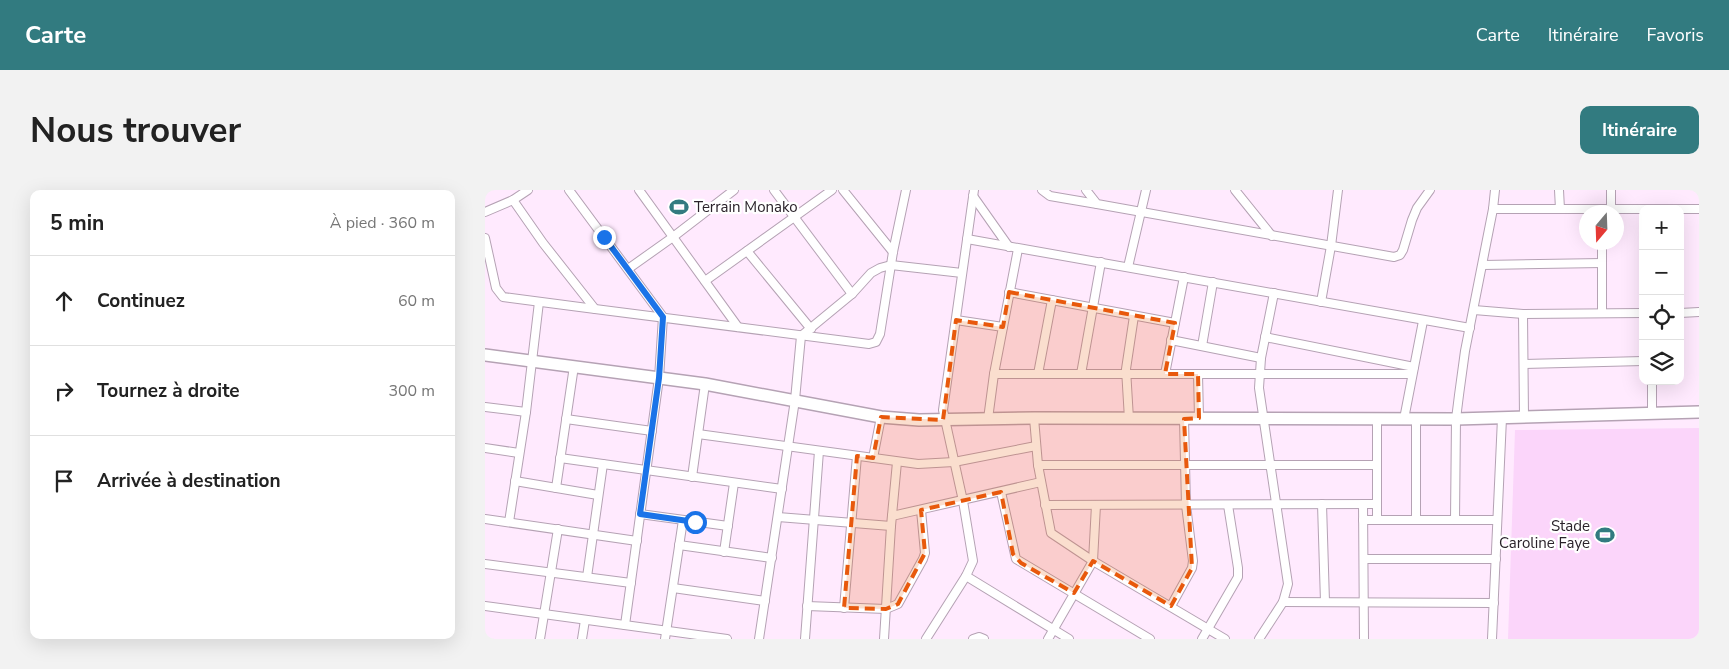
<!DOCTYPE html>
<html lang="fr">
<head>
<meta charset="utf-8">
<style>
	:root { --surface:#fff; --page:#f2f2f2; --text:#222; --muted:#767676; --line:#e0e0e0; --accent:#327b80 }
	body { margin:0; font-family:"Nunito Sans",sans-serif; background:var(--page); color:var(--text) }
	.controls { position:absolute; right:15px; top:15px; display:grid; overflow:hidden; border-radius:10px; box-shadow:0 5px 20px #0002 }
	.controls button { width:45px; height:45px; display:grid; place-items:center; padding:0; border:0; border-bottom:1px solid var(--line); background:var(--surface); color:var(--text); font:25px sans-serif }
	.compass { position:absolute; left:1094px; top:15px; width:45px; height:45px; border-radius:50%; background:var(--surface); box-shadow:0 5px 20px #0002; rotate:199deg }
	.stop { position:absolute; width:15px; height:15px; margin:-11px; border:4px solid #1a73e8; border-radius:50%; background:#fff }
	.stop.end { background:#1a73e8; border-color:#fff; box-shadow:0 1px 5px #0008 }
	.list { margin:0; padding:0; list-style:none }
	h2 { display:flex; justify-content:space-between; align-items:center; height:65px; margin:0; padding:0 20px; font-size:21px }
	h2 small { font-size:16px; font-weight:400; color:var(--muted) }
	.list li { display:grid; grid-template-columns:32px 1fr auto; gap:15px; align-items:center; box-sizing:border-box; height:90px; padding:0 20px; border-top:1px solid var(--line) }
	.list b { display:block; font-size:19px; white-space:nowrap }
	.list em { font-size:16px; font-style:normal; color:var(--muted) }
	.icon { flex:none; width:28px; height:28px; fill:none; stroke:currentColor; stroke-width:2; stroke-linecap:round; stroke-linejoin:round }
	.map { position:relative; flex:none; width:1214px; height:449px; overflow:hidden; border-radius:10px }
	header { display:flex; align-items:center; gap:30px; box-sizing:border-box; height:70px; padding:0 25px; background:var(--accent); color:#fff }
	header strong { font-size:24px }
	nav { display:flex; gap:28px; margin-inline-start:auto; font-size:18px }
	.intro { display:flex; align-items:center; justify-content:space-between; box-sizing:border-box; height:120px; padding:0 30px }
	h1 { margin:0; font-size:35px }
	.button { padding:12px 22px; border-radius:10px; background:var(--accent); color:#fff; font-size:18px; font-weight:700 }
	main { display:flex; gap:30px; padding:0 30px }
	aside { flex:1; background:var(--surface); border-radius:10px; box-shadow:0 5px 20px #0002 }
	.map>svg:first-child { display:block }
	.park { fill:#fbd5fa }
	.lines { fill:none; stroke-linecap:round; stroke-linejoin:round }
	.street-casing { stroke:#b5a2b4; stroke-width:10 }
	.secondary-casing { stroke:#b5a2b4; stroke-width:14 }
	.street { stroke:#fff; stroke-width:8 }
	.secondary { stroke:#fff; stroke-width:11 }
	.route { stroke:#1a73e8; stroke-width:6 }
	.marked { fill:#e8590c; fill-opacity:0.2; stroke:#e8590c; stroke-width:4; stroke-dasharray:10 6; stroke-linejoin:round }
	.labels { text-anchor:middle; stroke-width:4.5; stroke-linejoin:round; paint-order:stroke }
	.poi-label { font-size:15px; fill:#2a222a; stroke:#fff; text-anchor:start }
</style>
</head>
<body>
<header>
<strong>Carte</strong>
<nav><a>Carte</a><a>Itinéraire</a><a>Favoris</a></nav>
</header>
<div class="intro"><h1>Nous trouver</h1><a class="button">Itinéraire</a></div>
<main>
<aside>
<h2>5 min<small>À pied · 360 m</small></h2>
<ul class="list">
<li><svg class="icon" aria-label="ahead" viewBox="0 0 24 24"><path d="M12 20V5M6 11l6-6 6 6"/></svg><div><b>Continuez</b></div><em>60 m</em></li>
<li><svg class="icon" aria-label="right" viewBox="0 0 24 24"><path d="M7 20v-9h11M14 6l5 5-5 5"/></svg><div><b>Tournez à droite</b></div><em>300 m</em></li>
<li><svg class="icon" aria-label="arrive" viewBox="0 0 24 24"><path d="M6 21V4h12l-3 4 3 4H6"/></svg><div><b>Arrivée à destination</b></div></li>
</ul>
</aside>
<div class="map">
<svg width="1214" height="449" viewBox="0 0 1214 449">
	<rect width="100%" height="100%" fill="#ffeafe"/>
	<path class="park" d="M1214,238V449H1023L1030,240Z"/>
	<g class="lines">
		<g class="street-casing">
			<g id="street">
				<path d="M84,0L178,127L174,188L140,435"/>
				<path d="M154,0L253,137"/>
				<path d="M289,0L367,104"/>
				<path d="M358,0L408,62"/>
				<path d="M557,0L565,6L612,14"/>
				<path d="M601,0L612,14L909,67L915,65L918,60L927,30L932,18L945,0"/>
				<path d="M750,0L787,46"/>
				<path d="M1074,0L1075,19"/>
				<path d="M1126,0V19"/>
				<path d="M488,6L524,57"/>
				<path d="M28,10L58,53L110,119L384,154L391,152L395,144L408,62L421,0"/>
				<path d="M1008,19H1214"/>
				<path d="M0,22L28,10L43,0"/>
				<path d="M0,48L11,98L18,107L110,119"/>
				<path d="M482,49L985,138"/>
				<path d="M1117,52V122"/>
				<path d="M262,61L326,139"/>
				<path d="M998,75L1117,73"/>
				<path d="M643,77L661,0"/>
				<path d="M143,79L188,47L249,0"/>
				<path d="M220,91L347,0"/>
				<path d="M524,102L690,133"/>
				<path d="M836,112L846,56L853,0"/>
				<path d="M989,120L1038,124L1158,123"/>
				<path d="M1195,123L1214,122"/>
				<path d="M1038,124L1039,227"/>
				<path d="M471,130L518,137"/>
				<path d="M780,147L929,177"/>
				<path d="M686,150L776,168"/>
				<path d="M717,156L728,92"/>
				<path d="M1039,174L1158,171"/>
				<path d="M509,184H927"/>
				<path d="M553,184L567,110"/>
				<path d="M596,184L616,72"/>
				<path d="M680,184L699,87"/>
				<path d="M713,184L714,228"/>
				<path d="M1167,191V223"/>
				<path d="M0,217L41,222"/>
				<path d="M549,228L553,275L566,343L608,371L740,449"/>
				<path d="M81,229L167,241"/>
				<path d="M503,229L509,184L533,59"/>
				<path d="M644,229L641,179L649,126"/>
				<path d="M919,229L938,131"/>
				<path d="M931,229V330"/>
				<path d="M213,244L433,274L469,272L551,256"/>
				<path d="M0,258L34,263"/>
				<path d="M75,268L297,299"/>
				<path d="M388,268L396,227"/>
				<path d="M553,275H892"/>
				<path d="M207,287L220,194"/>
				<path d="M30,291L113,305"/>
				<path d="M71,298L89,176"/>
				<path d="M516,302L531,369L665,449"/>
				<path d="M837,314L840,412"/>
				<path d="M878,314L879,449"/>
				<path d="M560,315L892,314"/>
				<path d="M155,324L243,336"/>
				<path d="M407,326L556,292"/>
				<path d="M293,327L406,336"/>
				<path d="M0,329L152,351"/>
				<path d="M878,330H1012"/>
				<path d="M892,330V229"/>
				<path d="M970,330L971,229L974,205L980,161L1008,19L1010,0"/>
				<path d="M24,332L41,222L54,112"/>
				<path d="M194,355L287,368"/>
				<path d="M239,362L249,293"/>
				<path d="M879,369H1011"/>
				<path d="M0,374L146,393"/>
				<path d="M481,386L584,449"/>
				<path d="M102,387L118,274"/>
				<path d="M188,398L280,411"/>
				<path d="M798,412L1009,413"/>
				<path d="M0,416L242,449"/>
				<path d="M322,416L401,419L413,414L438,369L440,363L436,320"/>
				<path d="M686,416L707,378L708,371L701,315L699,229"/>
				<path d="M359,418L372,266"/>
				<path d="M55,449L73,339"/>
				<path d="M97,449L100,430"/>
				<path d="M180,449L198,330"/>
				<path d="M274,449L310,210L316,146L367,104L386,83L395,78L406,75L477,83"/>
				<path d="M320,449L334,261"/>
				<path d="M399,449L406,336L412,272"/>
				<path d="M441,449L481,386L488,371L478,311L458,220L489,0"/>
				<path d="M488,449L494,447L499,449"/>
				<path d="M563,449L608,371L611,315"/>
				<path d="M717,449L753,387V378L743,315"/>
				<path d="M774,449L798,412L803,394L774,198L776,168L789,103"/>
				<path d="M1007,449L1017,228"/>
			</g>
		</g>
		<g class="secondary-casing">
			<path id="secondary" d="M0,165L220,194L396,227L434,230L549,228L971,229L1214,222"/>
		</g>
		<use href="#street" class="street"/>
		<use href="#secondary" class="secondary"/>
	</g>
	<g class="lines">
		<path class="route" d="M119,47L178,127L174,188L155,324L210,332"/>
	</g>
	<path class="marked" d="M524,102L690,133L680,184H713L714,228L699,229L707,378L686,416L608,371L589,403L536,373L528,364L516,302L436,320L440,363L413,414L401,419L359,418L372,266L388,268L396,227L458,230L471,130L518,137Z"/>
	<defs>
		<g id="stadium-bare" transform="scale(1.5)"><path d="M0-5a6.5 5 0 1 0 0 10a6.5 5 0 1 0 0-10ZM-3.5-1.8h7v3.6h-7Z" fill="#327b80" stroke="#fff" stroke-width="2.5" paint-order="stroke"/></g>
	</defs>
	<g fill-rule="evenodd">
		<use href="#stadium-bare" x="194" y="17"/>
		<use href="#stadium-bare" x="1120" y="345"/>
	</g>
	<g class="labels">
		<g class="poi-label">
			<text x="209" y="22">Terrain Monako</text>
			<text x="1105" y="341" text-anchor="end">Stade<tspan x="1105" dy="17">Caroline Faye</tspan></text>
		</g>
	</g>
</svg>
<div class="controls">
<button>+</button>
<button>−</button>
<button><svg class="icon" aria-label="locate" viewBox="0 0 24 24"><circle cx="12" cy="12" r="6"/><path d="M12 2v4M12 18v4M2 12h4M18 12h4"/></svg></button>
<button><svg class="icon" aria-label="layers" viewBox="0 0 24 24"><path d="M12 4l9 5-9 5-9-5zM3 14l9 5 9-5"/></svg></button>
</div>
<svg class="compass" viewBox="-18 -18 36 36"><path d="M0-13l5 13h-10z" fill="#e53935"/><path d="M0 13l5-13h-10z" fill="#767676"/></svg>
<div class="stop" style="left:210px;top:332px"></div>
<div class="stop end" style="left:119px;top:47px"></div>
</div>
</main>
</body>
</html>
